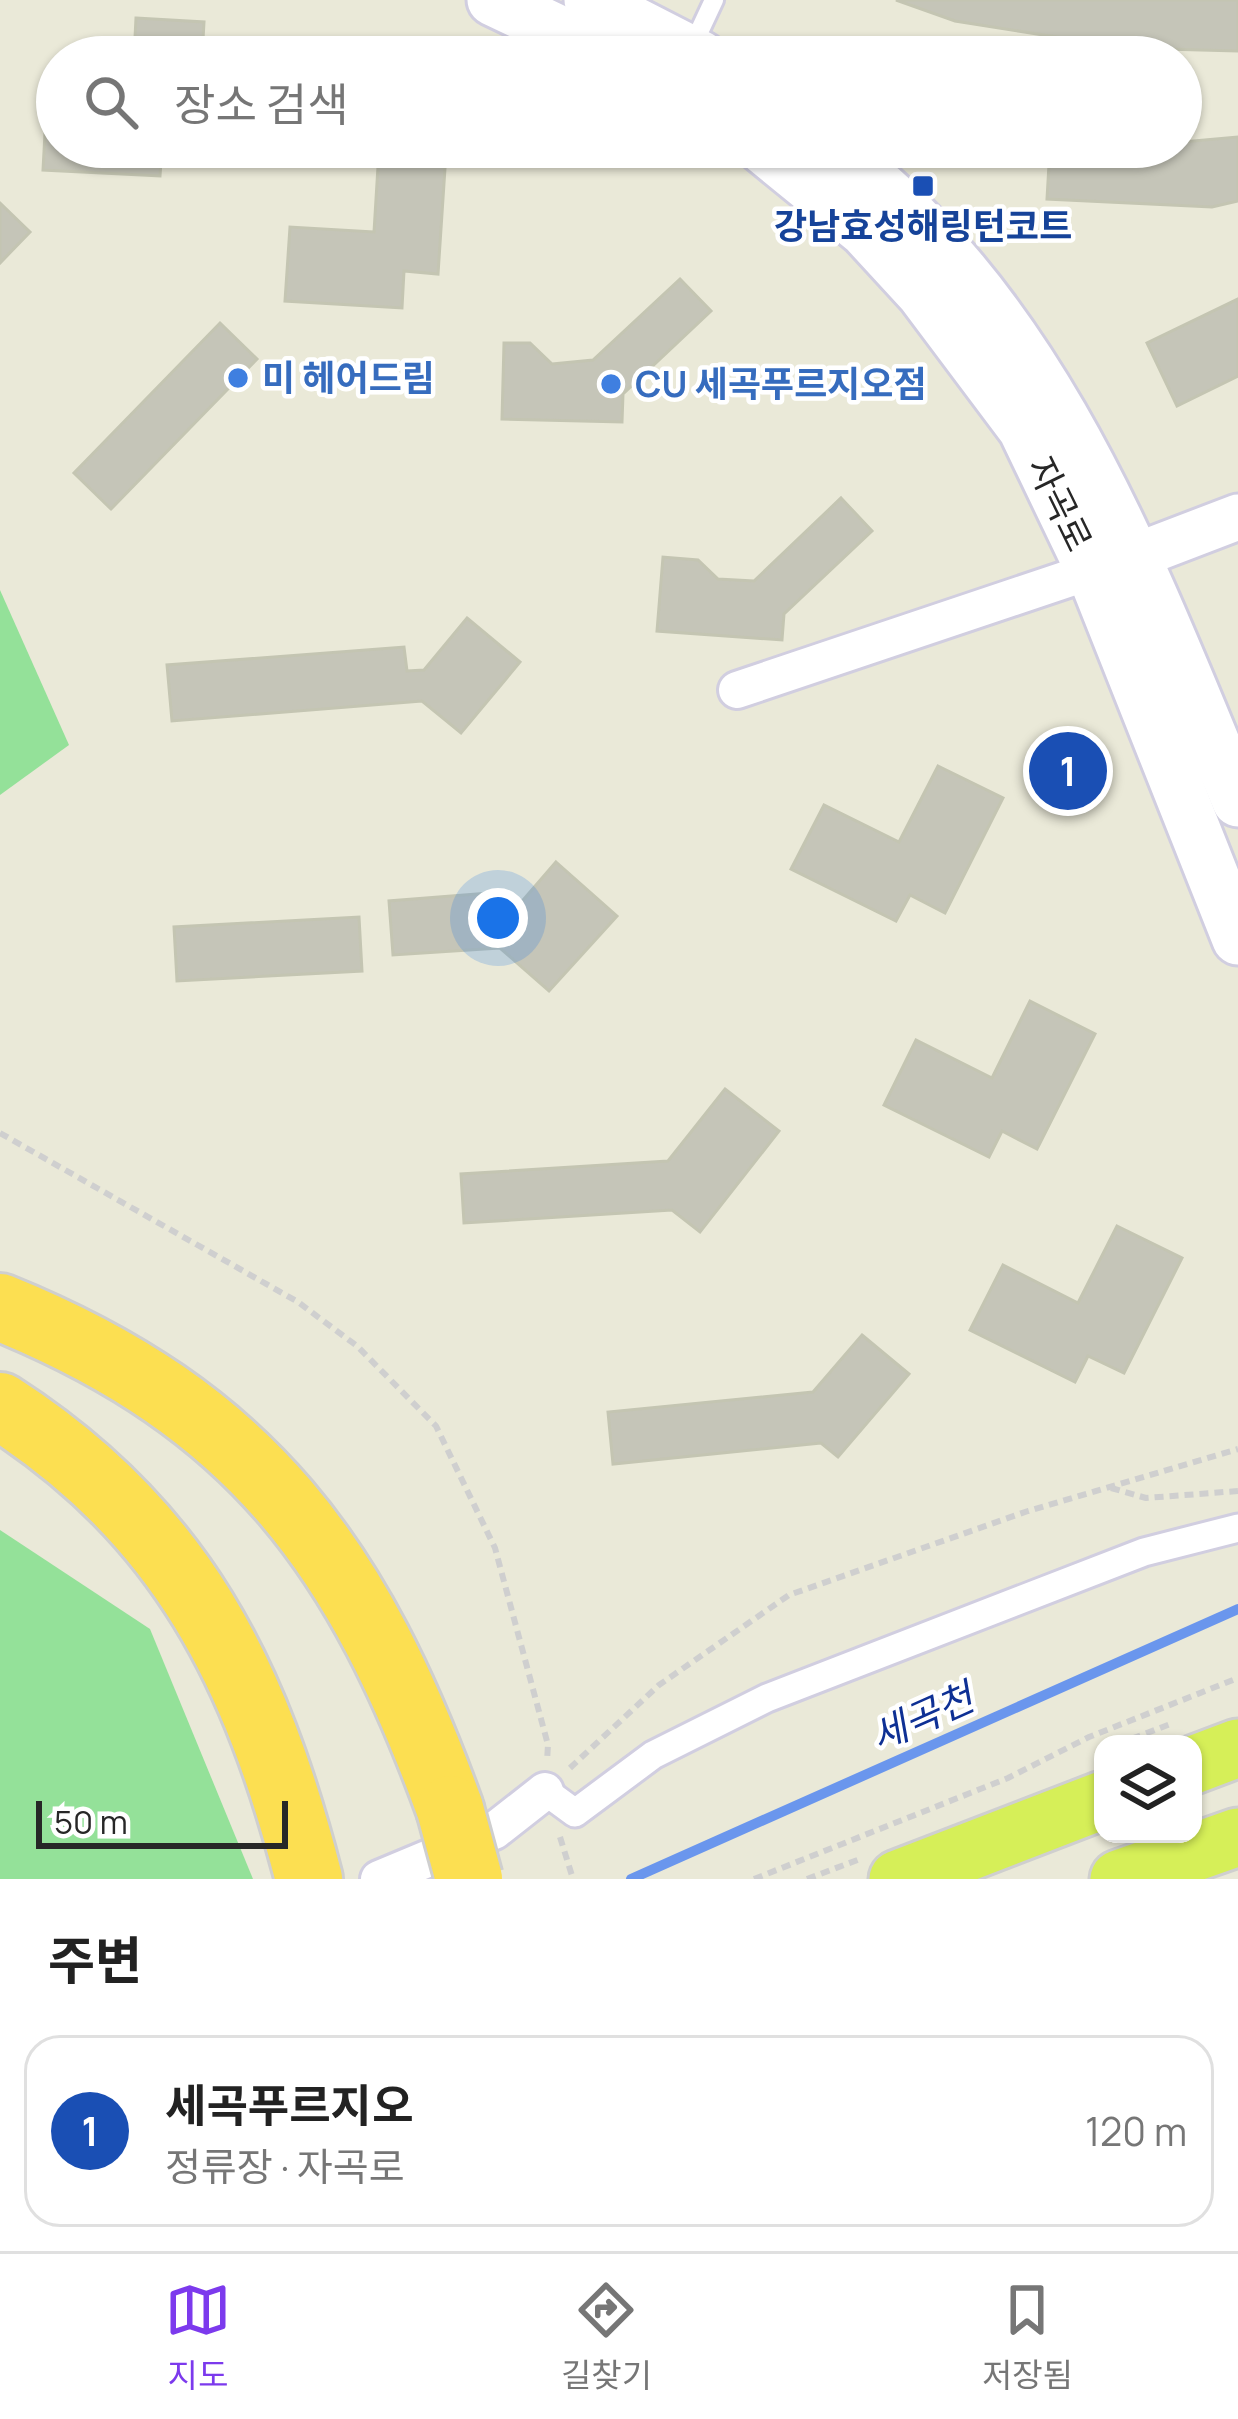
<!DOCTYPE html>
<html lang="ko">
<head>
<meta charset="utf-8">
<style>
	:root { --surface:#fff; --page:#f6f6f6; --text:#222; --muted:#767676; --line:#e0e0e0; --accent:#7c3aed }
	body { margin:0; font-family:Manrope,"Noto Sans KR",sans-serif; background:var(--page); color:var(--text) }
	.controls { position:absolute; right:36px; bottom:36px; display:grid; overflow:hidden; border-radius:24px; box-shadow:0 3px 9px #0004 }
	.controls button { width:108px; height:108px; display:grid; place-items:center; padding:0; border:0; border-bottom:3px solid var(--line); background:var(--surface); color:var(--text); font:60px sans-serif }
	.scale { position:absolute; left:36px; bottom:30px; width:252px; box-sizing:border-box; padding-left:12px; border:6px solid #272727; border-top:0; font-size:33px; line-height:42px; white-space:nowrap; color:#272727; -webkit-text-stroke:9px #fff; paint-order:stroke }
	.you { position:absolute; left:498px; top:918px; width:42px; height:42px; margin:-30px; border:9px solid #fff; border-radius:50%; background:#1a73e8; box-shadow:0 0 0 18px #1a73e833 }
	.badge { display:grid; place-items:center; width:78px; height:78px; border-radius:50%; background:var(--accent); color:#fff; font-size:39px; font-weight:700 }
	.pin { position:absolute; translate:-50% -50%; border:6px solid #fff; box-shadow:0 3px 12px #0006 }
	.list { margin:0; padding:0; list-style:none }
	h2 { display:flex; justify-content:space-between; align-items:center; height:156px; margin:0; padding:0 48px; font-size:51px }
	h2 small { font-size:39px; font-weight:400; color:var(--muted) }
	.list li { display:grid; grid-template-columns:78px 1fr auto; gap:36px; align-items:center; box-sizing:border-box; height:192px; margin:0 24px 24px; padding:0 24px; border:3px solid var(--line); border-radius:36px }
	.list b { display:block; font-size:45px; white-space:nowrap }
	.list p { margin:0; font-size:39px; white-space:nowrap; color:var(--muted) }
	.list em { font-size:39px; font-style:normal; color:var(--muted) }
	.icon { flex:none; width:66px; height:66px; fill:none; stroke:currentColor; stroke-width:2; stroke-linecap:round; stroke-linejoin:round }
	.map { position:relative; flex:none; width:1238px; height:1879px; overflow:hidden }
	.search { position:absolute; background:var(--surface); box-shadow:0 3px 9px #0004; left:36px; right:36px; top:36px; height:132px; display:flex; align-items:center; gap:30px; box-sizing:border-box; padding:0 42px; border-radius:66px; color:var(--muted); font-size:45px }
	.sheet { height:372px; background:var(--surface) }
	nav { display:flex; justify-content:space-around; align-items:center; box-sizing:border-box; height:168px; border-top:3px solid var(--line); background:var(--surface); font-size:33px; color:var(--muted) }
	nav a { display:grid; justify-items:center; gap:6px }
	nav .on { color:var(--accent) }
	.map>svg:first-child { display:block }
	.green { fill:#94e199 }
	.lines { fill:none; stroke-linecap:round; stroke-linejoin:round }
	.stream { stroke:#6a96ed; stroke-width:10 }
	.building { fill:#c5c5b8; stroke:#c4c5b2; stroke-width:3 }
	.service-casing { stroke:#d1cee0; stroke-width:24 }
	.pedestrian-casing { stroke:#d1cee0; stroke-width:33 }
	.minor-casing { stroke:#d1cee0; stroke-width:42 }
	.tertiary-casing { stroke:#d1cee0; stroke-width:51 }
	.secondary-casing { stroke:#d1cee0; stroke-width:57 }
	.primary-casing { stroke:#cfcfcf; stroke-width:63 }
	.motorway-casing { stroke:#cfcfcf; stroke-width:72 }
	.path { stroke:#cfcfcf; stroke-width:6; stroke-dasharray:9 6; stroke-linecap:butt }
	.service { stroke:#fff; stroke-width:18 }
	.pedestrian { stroke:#fff; stroke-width:27 }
	.minor { stroke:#fff; stroke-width:36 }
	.tertiary { stroke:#fff; stroke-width:45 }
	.secondary { stroke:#fff; stroke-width:51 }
	.primary { stroke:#d6ef58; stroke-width:57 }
	.motorway { stroke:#fcdf51; stroke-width:66 }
	.motorway-bridge-casing { stroke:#cfcfcf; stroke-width:72; stroke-linecap:butt }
	.motorway-bridge { stroke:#fcdf51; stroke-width:66 }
	.transit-dot { fill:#1a4fb4; stroke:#fff; stroke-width:4.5 }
	.shop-dot { fill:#3f7fe0; stroke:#fff; stroke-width:4.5 }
	.labels { text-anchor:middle; stroke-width:9; stroke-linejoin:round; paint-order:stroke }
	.transit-label { font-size:36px; font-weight:bold; fill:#164399; stroke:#fff }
	.shop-label { font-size:36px; font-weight:bold; fill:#366cbe; stroke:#fff; text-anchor:start }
	.street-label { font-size:36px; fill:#272727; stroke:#fff }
	.water-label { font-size:39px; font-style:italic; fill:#0e3094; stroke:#fff }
</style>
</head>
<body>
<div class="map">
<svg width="1238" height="1879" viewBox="0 0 1238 1879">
	<rect width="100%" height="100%" fill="#eae9d8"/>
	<g class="green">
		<path d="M0,590L69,745L0,795Z"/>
		<path d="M0,1530L150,1629L253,1879H0Z"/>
	</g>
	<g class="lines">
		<path class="stream" d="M631,1879L1238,1609"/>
	</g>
	<g class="building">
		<path d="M896,0H1238V51L1126,48L955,21Z"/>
		<path d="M136,18L204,22L202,57H134Z"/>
		<path d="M47,96L57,97V147H162L160,176L43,170Z"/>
		<path d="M1238,137V201L1212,207L1047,199L1050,147H1181V142Z"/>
		<path d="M379,150L446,153L438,274L404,271L402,308L285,301L290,227L374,232Z"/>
		<path d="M0,203L30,232L0,263Z"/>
		<path d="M680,279L711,311L623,394L622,422L502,419L504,343H530L552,364L593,360Z"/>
		<path d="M1238,299V376L1177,406L1147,343Z"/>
		<path d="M220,323L257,359L111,509L74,473Z"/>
		<path d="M841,498L872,531L784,614L782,640L657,631L663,557L698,560L718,579L754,581Z"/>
		<path d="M467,618L520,662L461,733L422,701L172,721L167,665L404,647L407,671L424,670Z"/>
		<path d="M938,766L1003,798L945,913L910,895L896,921L791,869L824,805L899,842Z"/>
		<path d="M556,862L617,916L549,991L500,948L393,955L389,901L488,893L489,915L511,914Z"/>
		<path d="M359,917L362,971L177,981L174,927Z"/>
		<path d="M1030,1001L1095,1034L1037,1149L1002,1131L989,1157L884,1105L916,1040L992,1078Z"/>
		<path d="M725,1089L779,1131L700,1232L672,1210L464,1223L461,1174L668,1161Z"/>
		<path d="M1117,1226L1182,1258L1124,1373L1088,1356L1075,1382L970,1330L1003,1265L1078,1303Z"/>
		<path d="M862,1335L909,1374L838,1457L821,1443L613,1464L608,1412L813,1392Z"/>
	</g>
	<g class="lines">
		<g class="service-casing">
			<path id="service" d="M692,47L714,0"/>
		</g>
		<g class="pedestrian-casing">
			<path id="pedestrian" d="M545,1791L575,1813L653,1755L767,1698L1144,1552L1238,1528"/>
		</g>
		<g class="minor-casing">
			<g id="minor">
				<path d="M737,690L1115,563"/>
				<path d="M379,1879L494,1831L545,1791"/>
			</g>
		</g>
		<g class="tertiary-casing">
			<path id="tertiary" d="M1136,556L1238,517"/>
		</g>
		<g class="secondary-casing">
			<g id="secondary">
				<path d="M493,0L613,57"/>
				<path d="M590,0L701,57"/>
				<path d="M762,147L865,231L922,293L1024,429L1092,571L1238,939"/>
				<path d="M830,147C1044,301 1140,566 1238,801"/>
			</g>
		</g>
		<g class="primary-casing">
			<g id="primary">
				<path d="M1193,1765L1238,1748"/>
				<path d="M898,1879L1103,1800"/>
				<path d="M1119,1879L1238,1837"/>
			</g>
		</g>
		<g class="motorway-casing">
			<g id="motorway">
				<path d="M0,1307C254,1410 359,1559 450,1809"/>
				<path d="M0,1406C182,1523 256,1674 309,1879"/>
			</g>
		</g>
		<g class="path">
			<path d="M0,1133L298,1302L357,1346L436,1426L495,1548L548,1745L547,1761"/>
			<path d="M1111,1488L1146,1498L1238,1491"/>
			<path d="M1118,1744L1173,1723"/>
			<path d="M570,1768L659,1685L789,1595L1028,1511L1238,1449"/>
			<path d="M560,1837L573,1879"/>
			<path d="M754,1879L1008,1778L1089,1737L1238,1678"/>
			<path d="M807,1879L860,1859"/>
		</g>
		<use href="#service" class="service"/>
		<use href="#pedestrian" class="pedestrian"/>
		<use href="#minor" class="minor"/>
		<use href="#tertiary" class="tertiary"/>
		<use href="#secondary" class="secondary"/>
		<use href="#primary" class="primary"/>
		<use href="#motorway" class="motorway"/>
		<g class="motorway-bridge-casing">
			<path id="motorway-bridge" d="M450,1809L469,1879"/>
		</g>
		<use href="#motorway-bridge" class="motorway-bridge"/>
	</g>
	<rect class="transit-dot" x="911" y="174" width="24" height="24" rx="6"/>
	<g class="shop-dot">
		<circle cx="238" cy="378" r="12"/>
		<circle cx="611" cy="384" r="12"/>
	</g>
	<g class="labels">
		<g class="transit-label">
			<text x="923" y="239">강남효성해링턴코트</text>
		</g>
		<g class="shop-label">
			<text x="262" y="391">미 헤어드림</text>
			<text x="635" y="397">CU 세곡푸르지오점</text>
		</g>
		<g class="street-label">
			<text transform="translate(1060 504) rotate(64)" y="13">자곡로</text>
		</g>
		<g class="water-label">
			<text transform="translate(922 1717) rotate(-24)" y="14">세곡천</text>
		</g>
	</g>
</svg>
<div class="controls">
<button><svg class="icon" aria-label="layers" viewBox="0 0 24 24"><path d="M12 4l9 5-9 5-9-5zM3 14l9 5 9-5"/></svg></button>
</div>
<div class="scale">50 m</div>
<div class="you"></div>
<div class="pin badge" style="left:1068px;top:771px;background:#1a4fb4">1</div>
<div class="search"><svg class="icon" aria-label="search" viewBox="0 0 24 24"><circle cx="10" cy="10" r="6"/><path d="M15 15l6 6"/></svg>장소 검색</div>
</div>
<section class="sheet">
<h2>주변<small></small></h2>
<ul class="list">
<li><span class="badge" style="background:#1a4fb4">1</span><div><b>세곡푸르지오</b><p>정류장 · 자곡로</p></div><em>120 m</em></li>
</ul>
</section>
<nav>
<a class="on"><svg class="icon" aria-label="map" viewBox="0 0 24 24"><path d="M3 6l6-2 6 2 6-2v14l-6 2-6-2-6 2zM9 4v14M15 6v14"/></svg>지도</a>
<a><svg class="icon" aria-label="directions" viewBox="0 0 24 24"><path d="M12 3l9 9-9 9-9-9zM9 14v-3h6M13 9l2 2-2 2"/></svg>길찾기</a>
<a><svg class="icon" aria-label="saved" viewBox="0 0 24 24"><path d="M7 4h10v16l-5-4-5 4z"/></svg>저장됨</a>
</nav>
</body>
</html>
